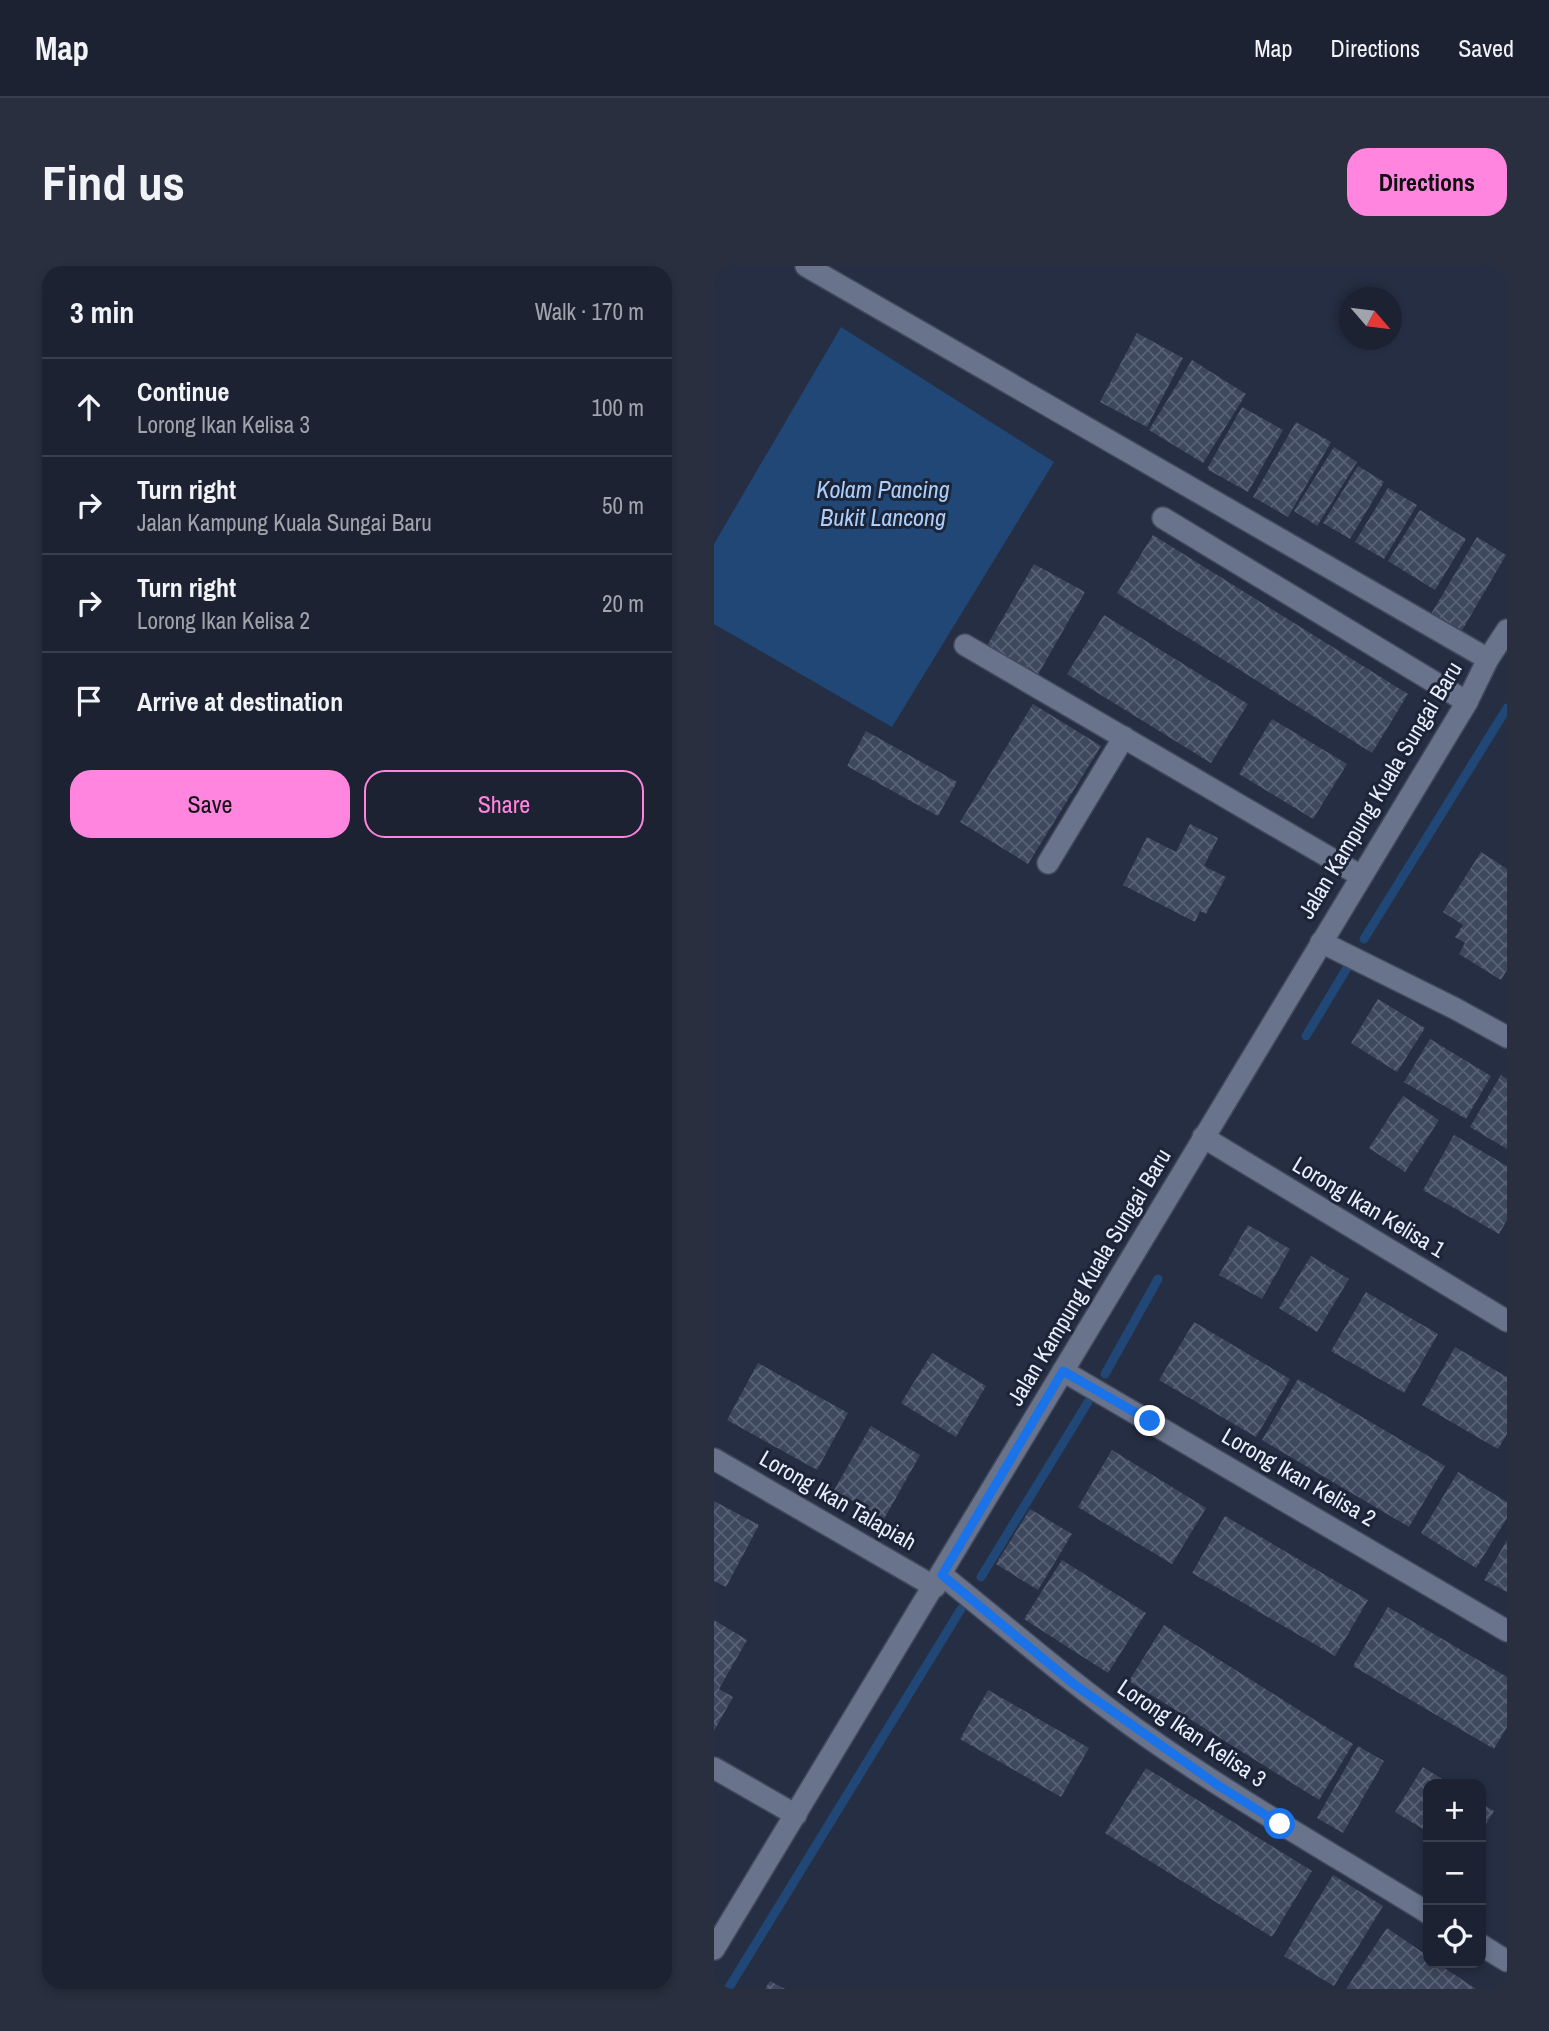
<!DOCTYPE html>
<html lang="en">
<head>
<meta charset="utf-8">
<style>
	:root { --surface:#1c2232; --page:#292f3e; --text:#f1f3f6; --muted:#a0a4ac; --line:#3a3f4d; --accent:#ff85de }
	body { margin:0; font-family:"Archivo Narrow",sans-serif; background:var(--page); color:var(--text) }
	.controls { position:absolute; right:21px; bottom:21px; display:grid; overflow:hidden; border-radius:14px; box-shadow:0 4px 10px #0003 }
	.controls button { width:63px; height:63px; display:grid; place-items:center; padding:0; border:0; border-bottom:2px solid var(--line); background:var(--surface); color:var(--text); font:35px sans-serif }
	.compass { position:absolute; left:625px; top:21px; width:63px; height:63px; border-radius:50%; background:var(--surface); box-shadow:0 4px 10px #0003; rotate:118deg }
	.stop { position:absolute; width:21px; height:21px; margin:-16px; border:5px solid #1a73e8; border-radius:50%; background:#fff }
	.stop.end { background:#1a73e8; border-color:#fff; box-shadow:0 2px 7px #0008 }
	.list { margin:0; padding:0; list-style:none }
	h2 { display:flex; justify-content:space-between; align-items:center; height:91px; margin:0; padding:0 28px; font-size:30px }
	h2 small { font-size:23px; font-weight:400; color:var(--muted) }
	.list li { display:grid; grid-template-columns:46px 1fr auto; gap:21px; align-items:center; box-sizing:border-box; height:98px; padding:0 28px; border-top:2px solid var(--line) }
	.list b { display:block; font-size:26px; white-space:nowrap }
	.list p { margin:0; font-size:23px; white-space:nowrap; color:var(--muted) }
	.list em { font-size:23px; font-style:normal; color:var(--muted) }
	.actions { display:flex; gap:14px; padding:21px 28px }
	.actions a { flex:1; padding:16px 0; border:2px solid var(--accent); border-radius:21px; text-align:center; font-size:24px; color:var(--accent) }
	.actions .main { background:var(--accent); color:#111 }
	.icon { flex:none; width:38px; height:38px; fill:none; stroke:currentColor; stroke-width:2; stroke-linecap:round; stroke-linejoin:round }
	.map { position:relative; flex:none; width:793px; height:1723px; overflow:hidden; border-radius:21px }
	header { display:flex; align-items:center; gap:42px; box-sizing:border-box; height:98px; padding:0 35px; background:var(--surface); border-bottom:2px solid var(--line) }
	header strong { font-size:33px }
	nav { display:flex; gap:38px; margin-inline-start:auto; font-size:24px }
	.intro { display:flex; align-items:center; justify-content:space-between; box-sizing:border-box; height:168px; padding:0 42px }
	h1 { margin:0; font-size:49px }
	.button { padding:18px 32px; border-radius:21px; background:var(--accent); color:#111; font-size:24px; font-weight:700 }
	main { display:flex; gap:42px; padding:0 42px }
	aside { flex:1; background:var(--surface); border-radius:21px; box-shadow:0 4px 10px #0003 }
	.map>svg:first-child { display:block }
	.water { fill:#204776 }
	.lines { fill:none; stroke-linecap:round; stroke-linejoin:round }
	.stream { stroke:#204776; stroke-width:9 }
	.building { fill:url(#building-cross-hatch) }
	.minor-casing { stroke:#42495c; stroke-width:24 }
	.tertiary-casing { stroke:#42495c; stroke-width:24 }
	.minor { stroke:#69738c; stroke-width:21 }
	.tertiary { stroke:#69738c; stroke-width:21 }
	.route { stroke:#1a73e8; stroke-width:9 }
	.labels { text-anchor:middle; stroke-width:6; stroke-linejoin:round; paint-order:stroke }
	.street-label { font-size:23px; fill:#e8eefc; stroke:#1c2438 }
	.water-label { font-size:24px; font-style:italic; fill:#abcefa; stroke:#1c2438 }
</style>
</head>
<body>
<header>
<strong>Map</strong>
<nav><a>Map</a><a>Directions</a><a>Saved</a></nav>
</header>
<div class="intro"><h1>Find us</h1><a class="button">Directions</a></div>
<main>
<aside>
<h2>3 min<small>Walk · 170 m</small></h2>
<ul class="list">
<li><svg class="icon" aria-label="ahead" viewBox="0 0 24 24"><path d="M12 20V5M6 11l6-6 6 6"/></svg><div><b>Continue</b><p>Lorong Ikan Kelisa 3</p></div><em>100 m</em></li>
<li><svg class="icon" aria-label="right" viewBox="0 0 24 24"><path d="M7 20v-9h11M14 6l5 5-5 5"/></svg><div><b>Turn right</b><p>Jalan Kampung Kuala Sungai Baru</p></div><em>50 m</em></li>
<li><svg class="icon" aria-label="right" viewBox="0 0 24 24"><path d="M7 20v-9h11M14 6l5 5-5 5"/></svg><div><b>Turn right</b><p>Lorong Ikan Kelisa 2</p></div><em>20 m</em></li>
<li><svg class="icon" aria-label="arrive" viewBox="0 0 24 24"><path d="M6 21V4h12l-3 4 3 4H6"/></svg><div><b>Arrive at destination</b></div></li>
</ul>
<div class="actions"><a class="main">Save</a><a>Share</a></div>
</aside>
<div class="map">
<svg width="793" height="1723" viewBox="0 0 793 1723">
	<defs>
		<pattern id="building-cross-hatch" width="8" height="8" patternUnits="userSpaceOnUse" patternTransform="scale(1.75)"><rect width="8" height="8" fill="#3d475d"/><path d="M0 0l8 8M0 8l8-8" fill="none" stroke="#596275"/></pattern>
	</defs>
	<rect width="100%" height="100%" fill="#252e43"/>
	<path class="water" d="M127,61L340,196L178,461L0,358V278Z"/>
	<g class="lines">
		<g class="stream">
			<path d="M650,673L793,442"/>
			<path d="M592,770L636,697"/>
			<path d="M391,1108L444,1013"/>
			<path d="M267,1311L374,1136"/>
			<path d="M14,1723L247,1343"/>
		</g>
	</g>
	<g class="building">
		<path d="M423,67L469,92L433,161L386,136Z"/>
		<path d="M478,94L532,128L489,197L435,164Z"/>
		<path d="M528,141L569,164L534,226L493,203Z"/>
		<path d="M582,156L617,176L574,251L539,231Z"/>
		<path d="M620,181L643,196L603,260L580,245Z"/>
		<path d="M644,200L670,216L636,273L609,257Z"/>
		<path d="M674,222L703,239L670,293L641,276Z"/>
		<path d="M706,244L752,273L721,324L674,295Z"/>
		<path d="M439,269L694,428L658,487L403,327Z"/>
		<path d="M763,271L792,289L747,366L717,348Z"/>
		<path d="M320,298L371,326L322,412L271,383Z"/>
		<path d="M390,349L534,438L497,497L353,408Z"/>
		<path d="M319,438L387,480L314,598L246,556Z"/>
		<path d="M558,453L633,498L599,553L525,508Z"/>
		<path d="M152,465L243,516L224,550L133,500Z"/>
		<path d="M476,558L504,572L490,600L512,611L492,648L486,645L481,656L409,619L433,571L462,586Z"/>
		<path d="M767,586L793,603V704L787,714L745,688L751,677L741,671L749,659L729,646Z"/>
		<path d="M664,733L711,762L683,806L637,777Z"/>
		<path d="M716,773L777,810L752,853L690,816Z"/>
		<path d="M787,809L793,813V883L756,861Z"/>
		<path d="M689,830L725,854L691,906L655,882Z"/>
		<path d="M740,869L793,900V954L785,968L709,924Z"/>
		<path d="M534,959L576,983L548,1033L505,1009Z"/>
		<path d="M597,990L635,1013L603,1066L565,1042Z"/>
		<path d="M652,1026L724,1068L690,1127L617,1085Z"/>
		<path d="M480,1056L576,1113L542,1171L445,1114Z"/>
		<path d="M741,1081L793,1111V1168L784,1183L708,1139Z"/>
		<path d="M218,1087L272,1120L242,1171L187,1137Z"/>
		<path d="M44,1097L134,1147L103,1204L13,1154Z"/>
		<path d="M584,1113L731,1200L695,1261L548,1174Z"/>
		<path d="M157,1160L206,1189L170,1253L120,1224Z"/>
		<path d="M398,1184L492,1242L458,1298L364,1241Z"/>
		<path d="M744,1206L793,1236V1252L762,1302L707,1267Z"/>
		<path d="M0,1235L45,1259L12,1321L0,1315Z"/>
		<path d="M316,1243L358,1268L324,1324L282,1298Z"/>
		<path d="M511,1250L654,1334L621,1390L478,1307Z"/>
		<path d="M793,1274V1326L770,1314Z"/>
		<path d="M348,1294L432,1347L394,1407L310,1353Z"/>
		<path d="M674,1341L793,1411V1461L780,1483L639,1400Z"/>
		<path d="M0,1354L33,1374L5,1423L19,1431L0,1465Z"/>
		<path d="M450,1359L639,1478L605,1534L415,1415Z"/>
		<path d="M274,1424L375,1482L347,1531L246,1473Z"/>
		<path d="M644,1480L670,1495L629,1567L603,1552Z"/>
		<path d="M709,1501L736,1518H714V1566L681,1546Z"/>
		<path d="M432,1502L598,1605L558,1671L391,1567Z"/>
		<path d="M767,1537L780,1545L767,1566Z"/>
		<path d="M619,1609L669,1640L620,1720L570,1690Z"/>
		<path d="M673,1662L714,1690V1697H723L762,1723H632Z"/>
		<path d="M56,1715L71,1723H51Z"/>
	</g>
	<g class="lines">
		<g class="minor-casing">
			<g id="minor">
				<path d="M92,0L774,393"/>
				<path d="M449,252L753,436"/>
				<path d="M251,379L647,610"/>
				<path d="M334,597L410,471"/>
				<path d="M607,676L740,742L793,771"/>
				<path d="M489,871L793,1055"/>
				<path d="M349,1105L793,1365"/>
				<path d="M0,1193L221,1321"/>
				<path d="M228,1309C294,1362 356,1416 425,1465C518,1531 617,1587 714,1647"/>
				<path d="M0,1502L82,1549"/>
				<path d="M767,1679L793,1695"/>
			</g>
		</g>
		<g class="tertiary-casing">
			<path id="tertiary" d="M0,1683C253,1269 500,851 753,436L774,393L793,364"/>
		</g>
		<use href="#minor" class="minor"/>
		<use href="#tertiary" class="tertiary"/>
	</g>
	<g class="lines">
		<path class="route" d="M436,1155L349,1105L228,1309L361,1419L505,1520L566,1558"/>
	</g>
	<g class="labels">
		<g class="street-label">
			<text transform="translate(666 524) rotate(-59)" y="8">Jalan Kampung Kuala Sungai Baru</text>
			<text transform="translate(655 941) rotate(31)" y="8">Lorong Ikan Kelisa 1</text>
			<text transform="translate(375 1011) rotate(-59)" y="8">Jalan Kampung Kuala Sungai Baru</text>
			<text transform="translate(585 1211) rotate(30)" y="8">Lorong Ikan Kelisa 2</text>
			<text transform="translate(124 1234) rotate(30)" y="8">Lorong Ikan Talapiah</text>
			<text transform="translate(478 1467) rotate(34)" y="8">Lorong Ikan Kelisa 3</text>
		</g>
		<g class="water-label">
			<text x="169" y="232">Kolam Pancing<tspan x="169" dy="28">Bukit Lancong</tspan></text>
		</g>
	</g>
</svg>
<div class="controls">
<button>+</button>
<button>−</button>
<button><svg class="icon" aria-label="locate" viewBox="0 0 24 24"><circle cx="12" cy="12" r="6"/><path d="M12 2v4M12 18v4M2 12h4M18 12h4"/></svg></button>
</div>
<svg class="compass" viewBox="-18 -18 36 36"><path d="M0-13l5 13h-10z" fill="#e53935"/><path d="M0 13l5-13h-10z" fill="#a0a4ac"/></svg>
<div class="stop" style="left:566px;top:1558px"></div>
<div class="stop end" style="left:436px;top:1155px"></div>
</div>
</main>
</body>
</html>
